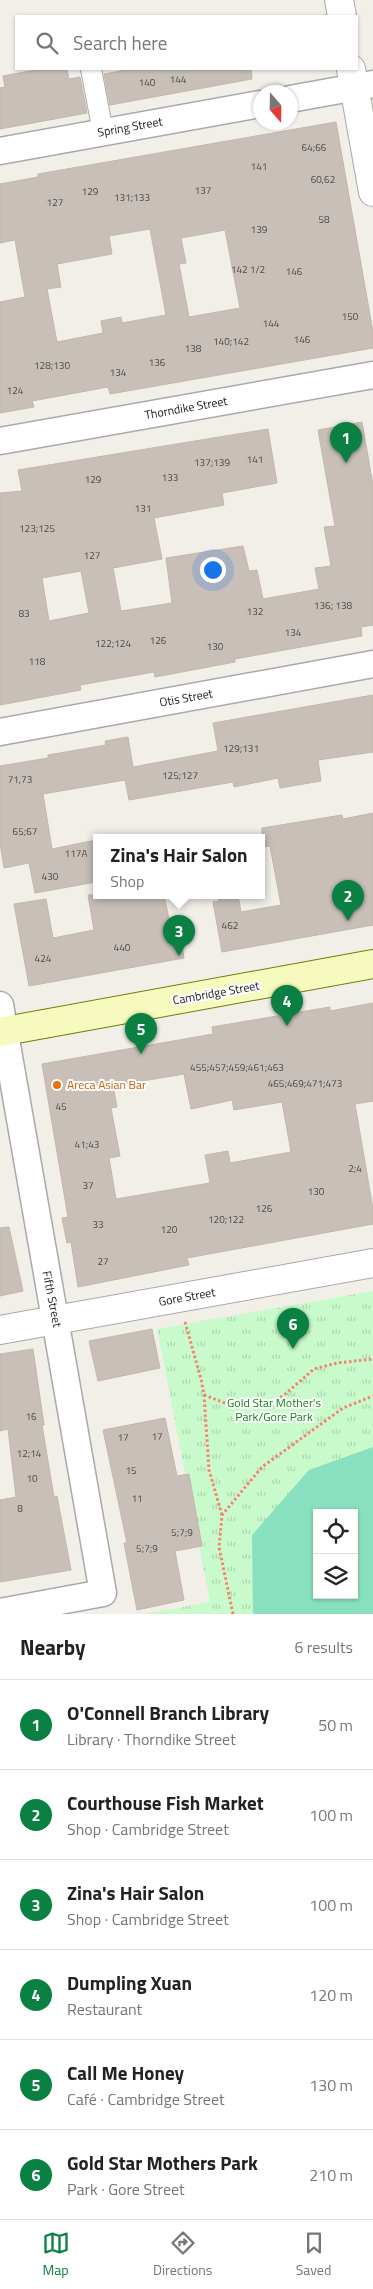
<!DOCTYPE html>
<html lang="en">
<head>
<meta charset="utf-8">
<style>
	:root { --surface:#fff; --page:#f2f2f2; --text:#222; --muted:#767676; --line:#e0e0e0; --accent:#0b8043 }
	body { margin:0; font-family:"Titillium Web",sans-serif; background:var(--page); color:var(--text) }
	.controls { position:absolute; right:15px; bottom:15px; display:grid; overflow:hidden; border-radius:0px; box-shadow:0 1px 4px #0004 }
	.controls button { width:45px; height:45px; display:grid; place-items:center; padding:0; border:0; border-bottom:1px solid var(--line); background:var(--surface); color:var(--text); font:25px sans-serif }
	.compass { position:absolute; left:253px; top:85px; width:45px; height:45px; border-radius:50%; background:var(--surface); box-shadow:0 1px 4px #0004; rotate:160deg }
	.you { position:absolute; left:212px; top:569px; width:18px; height:18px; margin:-12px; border:4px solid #fff; border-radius:50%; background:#1a73e8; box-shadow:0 0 0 8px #1a73e833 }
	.badge { display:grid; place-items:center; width:32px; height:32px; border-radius:50%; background:var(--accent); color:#fff; font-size:16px; font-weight:700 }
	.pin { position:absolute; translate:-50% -41px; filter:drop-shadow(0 1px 2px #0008) }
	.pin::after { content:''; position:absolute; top:26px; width:18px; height:15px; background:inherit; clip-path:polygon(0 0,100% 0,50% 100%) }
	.popup { position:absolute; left:93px; top:834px; width:172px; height:65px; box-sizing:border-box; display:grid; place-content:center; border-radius:0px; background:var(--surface); filter:drop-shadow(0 1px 4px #0005); font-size:16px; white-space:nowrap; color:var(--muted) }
	.popup b { font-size:19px; color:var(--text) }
	.popup::after { content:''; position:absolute; left:50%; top:100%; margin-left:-10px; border:10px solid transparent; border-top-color:var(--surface) }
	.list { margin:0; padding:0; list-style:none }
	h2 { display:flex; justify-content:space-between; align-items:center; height:65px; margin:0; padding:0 20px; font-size:21px }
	h2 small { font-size:16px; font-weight:400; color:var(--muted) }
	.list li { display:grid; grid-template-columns:32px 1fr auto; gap:15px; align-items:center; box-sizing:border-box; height:90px; padding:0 20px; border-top:1px solid var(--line) }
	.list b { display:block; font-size:19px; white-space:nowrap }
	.list p { margin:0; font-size:16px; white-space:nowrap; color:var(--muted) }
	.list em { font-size:16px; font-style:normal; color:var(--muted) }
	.icon { flex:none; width:28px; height:28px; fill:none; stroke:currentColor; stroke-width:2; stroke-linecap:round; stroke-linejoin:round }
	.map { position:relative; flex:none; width:373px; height:1614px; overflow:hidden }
	.search { position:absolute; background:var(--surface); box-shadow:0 1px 4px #0004; left:15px; right:15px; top:15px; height:55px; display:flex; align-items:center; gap:12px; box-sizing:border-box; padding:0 18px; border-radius:0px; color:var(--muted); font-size:19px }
	.sheet { height:605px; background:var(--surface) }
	nav { display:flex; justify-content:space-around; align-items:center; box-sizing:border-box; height:70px; border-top:1px solid var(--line); background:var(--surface); font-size:14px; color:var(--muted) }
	nav a { display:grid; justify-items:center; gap:2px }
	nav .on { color:var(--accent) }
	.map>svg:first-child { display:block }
	.park { fill:url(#park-tufts); fill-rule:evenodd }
	.pitch { fill:#88e0be; fill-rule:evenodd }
	.building { fill:#c7bfb8; stroke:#c4b6ab; fill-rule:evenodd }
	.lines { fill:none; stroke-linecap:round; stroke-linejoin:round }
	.pedestrian-casing { stroke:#a9a9a9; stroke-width:22 }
	.minor-casing { stroke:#a9a9a9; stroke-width:29 }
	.tertiary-casing { stroke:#a9a9a9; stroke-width:30 }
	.secondary-casing { stroke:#707d05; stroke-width:30 }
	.path { stroke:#fa8072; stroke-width:3; stroke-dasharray:2.5 2.5; stroke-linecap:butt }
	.pedestrian { stroke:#fff; stroke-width:20 }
	.minor { stroke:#fff; stroke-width:26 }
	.tertiary { stroke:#fff; stroke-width:28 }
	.secondary { stroke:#f7fabf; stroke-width:28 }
	.food-dot { fill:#e8710a; stroke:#fff; stroke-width:2 }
	.labels { text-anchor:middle; stroke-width:4; stroke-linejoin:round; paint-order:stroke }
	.number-label { font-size:10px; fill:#4b4948 }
	.street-label { font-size:12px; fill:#222; stroke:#fff }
	.food-label { font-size:12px; fill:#c56008; stroke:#fff; text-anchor:start }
	.park-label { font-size:12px; fill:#0c8416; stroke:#fff }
</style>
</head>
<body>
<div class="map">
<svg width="373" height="1614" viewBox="0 0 373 1614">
	<defs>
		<pattern id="park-tufts" width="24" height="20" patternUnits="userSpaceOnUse" patternTransform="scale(1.25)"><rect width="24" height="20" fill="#c8facc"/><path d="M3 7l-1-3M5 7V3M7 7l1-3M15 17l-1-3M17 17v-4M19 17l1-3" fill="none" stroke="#acd6af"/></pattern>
	</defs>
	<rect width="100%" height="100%" fill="#f2efe9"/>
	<path class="park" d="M373,1291V1614H144L210,1602L157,1329ZM317,1513H354V1595H317Z"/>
	<path class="pitch" d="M373,1447V1614H253L252,1535L309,1470ZM317,1513H354V1595H317Z"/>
	<g class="building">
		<path d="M41,69H67L69,79L80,77L87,113L0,129V88L5,87L3,76Z"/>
		<path d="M132,69H251L252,79L110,105L104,74Z"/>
		<path d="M336,122L373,332V348L110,394L108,387L32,401L34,407L0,413V302L25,297L15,240L0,243V184L38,177V174ZM150,229L166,315L122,323L121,317L101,321L103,333L57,342L47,289L61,287L57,264L112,254L109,236ZM225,230L240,308L189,317L179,264L186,263L181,238Z"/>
		<path d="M362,422L373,485V625L361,627L362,636L235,659V662L155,677L154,672L80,685L81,690L0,705V493L22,491L18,470L268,429L277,483L222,493L224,505L154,518L162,559L113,568L121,611L172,603L166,558L243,546L249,571L257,570L263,599L319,589L315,568L331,566L324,527L335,526L318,430ZM81,571L89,613L49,621L42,578Z"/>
		<path d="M373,695V752L318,760L321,781L280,788L278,778L234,787L233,782L129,800L125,780L43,794L52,849L96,840V882L35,893L29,863L4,868L0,843V766L48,758V755L106,745L105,741L128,737L133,767L218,751L213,723Z"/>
		<path d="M373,813V925L222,952L213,902L219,901L218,895H238L241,912L281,905L270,846L262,847V828L342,815L343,819Z"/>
		<path d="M88,895H164L169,919L177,917L184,958L29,986L14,904L46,899L53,938L94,930Z"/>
		<path d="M373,1003V1101L355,1104L373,1209V1224L187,1258L189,1265L78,1287L71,1242L67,1243L62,1218L68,1217L42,1064L213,1034L212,1027L330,1007V1011ZM184,1074L191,1109L232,1100L234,1110L282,1102L291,1152L230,1163L228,1151L205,1155L210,1183L116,1199L109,1158L120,1156L111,1108L117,1107L113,1086Z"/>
		<path d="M9,1227L23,1291L0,1296V1228Z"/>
		<path d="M152,1329L160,1368L98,1381L89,1341Z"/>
		<path d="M33,1349L44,1425H42L54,1497L57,1496L71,1570L0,1582V1500L16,1497L8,1429L0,1431V1354Z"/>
		<path d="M165,1418L177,1476L189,1474L202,1546L175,1551L184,1600L137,1610L124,1543H127L103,1430Z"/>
	</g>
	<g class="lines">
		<g class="pedestrian-casing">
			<path id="pedestrian" d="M91,69L103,132"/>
		</g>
		<g class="minor-casing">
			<g id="minor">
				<path d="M290,99L373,84"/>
				<path d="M0,151L260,104"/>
				<path d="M0,441L373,375"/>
				<path d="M0,732L373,664"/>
				<path d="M0,1005L103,1593L0,1612"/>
			</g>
		</g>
		<g class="tertiary-casing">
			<g id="tertiary">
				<path d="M339,0L342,16"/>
				<path d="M351,69L373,192"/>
				<path d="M0,1330L373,1263"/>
			</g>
		</g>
		<g class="secondary-casing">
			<path id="secondary" d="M0,1032L373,964"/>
		</g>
		<g class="path">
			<path d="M185,1322L201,1379L204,1395L209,1470L222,1515"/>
			<path d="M204,1395L233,1406L264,1405L283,1396L314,1369L337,1363L373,1359"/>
			<path d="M233,1614L219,1547L222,1515L262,1467L343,1408L373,1396"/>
		</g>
		<use href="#pedestrian" class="pedestrian"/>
		<use href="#minor" class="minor"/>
		<use href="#tertiary" class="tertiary"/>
		<use href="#secondary" class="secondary"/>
	</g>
	<circle class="food-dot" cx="57" cy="1085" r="5"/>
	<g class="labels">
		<g class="number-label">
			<text x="178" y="83">144</text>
			<text x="147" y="86">140</text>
			<text x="314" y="151">64;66</text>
			<text x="259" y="170">141</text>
			<text x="323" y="183">60,62</text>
			<text x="203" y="194">137</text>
			<text x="90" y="195">129</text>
			<text x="132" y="201">131;133</text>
			<text x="55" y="206">127</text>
			<text x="324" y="223">58</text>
			<text x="259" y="233">139</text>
			<text x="248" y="273">142 1/2</text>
			<text x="294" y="275">146</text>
			<text x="350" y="320">150</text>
			<text x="271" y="327">144</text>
			<text x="302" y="343">146</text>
			<text x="231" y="345">140;142</text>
			<text x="193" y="352">138</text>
			<text x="157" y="366">136</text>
			<text x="52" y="369">128;130</text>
			<text x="118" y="376">134</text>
			<text x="15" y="394">124</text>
			<text x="255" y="463">141</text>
			<text x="212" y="466">137;139</text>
			<text x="170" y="481">133</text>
			<text x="93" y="483">129</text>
			<text x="143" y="512">131</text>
			<text x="37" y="532">123;125</text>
			<text x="92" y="559">127</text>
			<text x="333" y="609">136; 138</text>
			<text x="255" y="615">132</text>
			<text x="24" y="617">83</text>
			<text x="293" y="636">134</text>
			<text x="158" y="644">126</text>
			<text x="113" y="647">122;124</text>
			<text x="215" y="650">130</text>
			<text x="37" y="665">118</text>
			<text x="241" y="752">129;131</text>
			<text x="180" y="779">125;127</text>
			<text x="20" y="783">71,73</text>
			<text x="25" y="835">65;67</text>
			<text x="76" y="857">117A</text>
			<text x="50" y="880">430</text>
			<text x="230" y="929">462</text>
			<text x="122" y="951">440</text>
			<text x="43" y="962">424</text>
			<text x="237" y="1071">455;457;459;461;463</text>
			<text x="305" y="1087">465;469;471;473</text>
			<text x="61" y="1110">45</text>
			<text x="87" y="1148">41;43</text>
			<text x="355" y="1172">2;4</text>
			<text x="88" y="1189">37</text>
			<text x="316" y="1195">130</text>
			<text x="264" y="1212">126</text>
			<text x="226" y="1223">120;122</text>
			<text x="98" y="1228">33</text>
			<text x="169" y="1233">120</text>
			<text x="103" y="1265">27</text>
			<text x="31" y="1420">16</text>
			<text x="157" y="1440">17</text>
			<text x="123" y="1441">17</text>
			<text x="29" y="1457">12;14</text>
			<text x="131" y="1474">15</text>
			<text x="32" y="1482">10</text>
			<text x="137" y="1502">11</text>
			<text x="20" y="1512">8</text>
			<text x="182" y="1536">5;7;9</text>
			<text x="147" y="1552">5;7;9</text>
		</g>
		<g class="street-label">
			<text transform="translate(130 127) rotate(-10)" y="4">Spring Street</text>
			<text transform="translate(186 408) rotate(-10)" y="4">Thorndike Street</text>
			<text transform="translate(186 698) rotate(-10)" y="4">Otis Street</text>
			<text transform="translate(216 993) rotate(-10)" y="4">Cambridge Street</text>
			<text transform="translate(187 1297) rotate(-10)" y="4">Gore Street</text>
			<text transform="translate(52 1299) rotate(79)" y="4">Fifth Street</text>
		</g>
		<g class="food-label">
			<text x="67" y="1089">Areca Asian Bar</text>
		</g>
		<g class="park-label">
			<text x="274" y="1407">Gold Star Mother's<tspan x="274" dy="14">Park/Gore Park</tspan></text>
		</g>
	</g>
</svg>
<div class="controls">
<button><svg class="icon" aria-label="locate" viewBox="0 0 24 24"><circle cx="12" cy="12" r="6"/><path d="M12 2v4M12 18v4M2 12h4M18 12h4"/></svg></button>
<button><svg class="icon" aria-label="layers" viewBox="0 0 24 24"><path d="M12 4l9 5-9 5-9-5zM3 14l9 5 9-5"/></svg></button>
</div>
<svg class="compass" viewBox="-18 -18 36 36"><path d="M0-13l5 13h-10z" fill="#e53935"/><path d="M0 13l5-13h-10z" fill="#767676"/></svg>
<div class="you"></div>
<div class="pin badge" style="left:346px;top:463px">1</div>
<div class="pin badge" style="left:348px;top:921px">2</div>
<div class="pin badge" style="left:179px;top:956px">3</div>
<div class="popup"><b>Zina's Hair Salon</b>Shop</div>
<div class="pin badge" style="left:287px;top:1026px">4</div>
<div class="pin badge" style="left:141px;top:1054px">5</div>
<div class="pin badge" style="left:293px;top:1349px">6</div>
<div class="search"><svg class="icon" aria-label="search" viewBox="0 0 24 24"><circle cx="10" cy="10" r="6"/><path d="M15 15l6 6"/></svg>Search here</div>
</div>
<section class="sheet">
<h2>Nearby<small>6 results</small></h2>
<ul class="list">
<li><span class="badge">1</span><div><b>O'Connell Branch Library</b><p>Library · Thorndike Street</p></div><em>50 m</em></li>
<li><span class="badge">2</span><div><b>Courthouse Fish Market</b><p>Shop · Cambridge Street</p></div><em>100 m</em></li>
<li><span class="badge">3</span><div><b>Zina's Hair Salon</b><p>Shop · Cambridge Street</p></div><em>100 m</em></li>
<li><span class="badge">4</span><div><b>Dumpling Xuan</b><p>Restaurant</p></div><em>120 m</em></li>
<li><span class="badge">5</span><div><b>Call Me Honey</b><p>Café · Cambridge Street</p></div><em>130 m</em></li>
<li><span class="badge">6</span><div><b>Gold Star Mothers Park</b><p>Park · Gore Street</p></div><em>210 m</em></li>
</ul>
</section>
<nav>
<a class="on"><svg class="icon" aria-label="map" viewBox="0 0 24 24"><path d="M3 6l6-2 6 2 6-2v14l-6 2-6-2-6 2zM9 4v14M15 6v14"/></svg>Map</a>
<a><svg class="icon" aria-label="directions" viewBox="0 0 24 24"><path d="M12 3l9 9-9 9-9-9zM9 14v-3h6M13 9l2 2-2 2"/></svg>Directions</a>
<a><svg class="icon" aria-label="saved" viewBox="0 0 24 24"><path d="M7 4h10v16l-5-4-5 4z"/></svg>Saved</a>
</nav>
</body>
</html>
